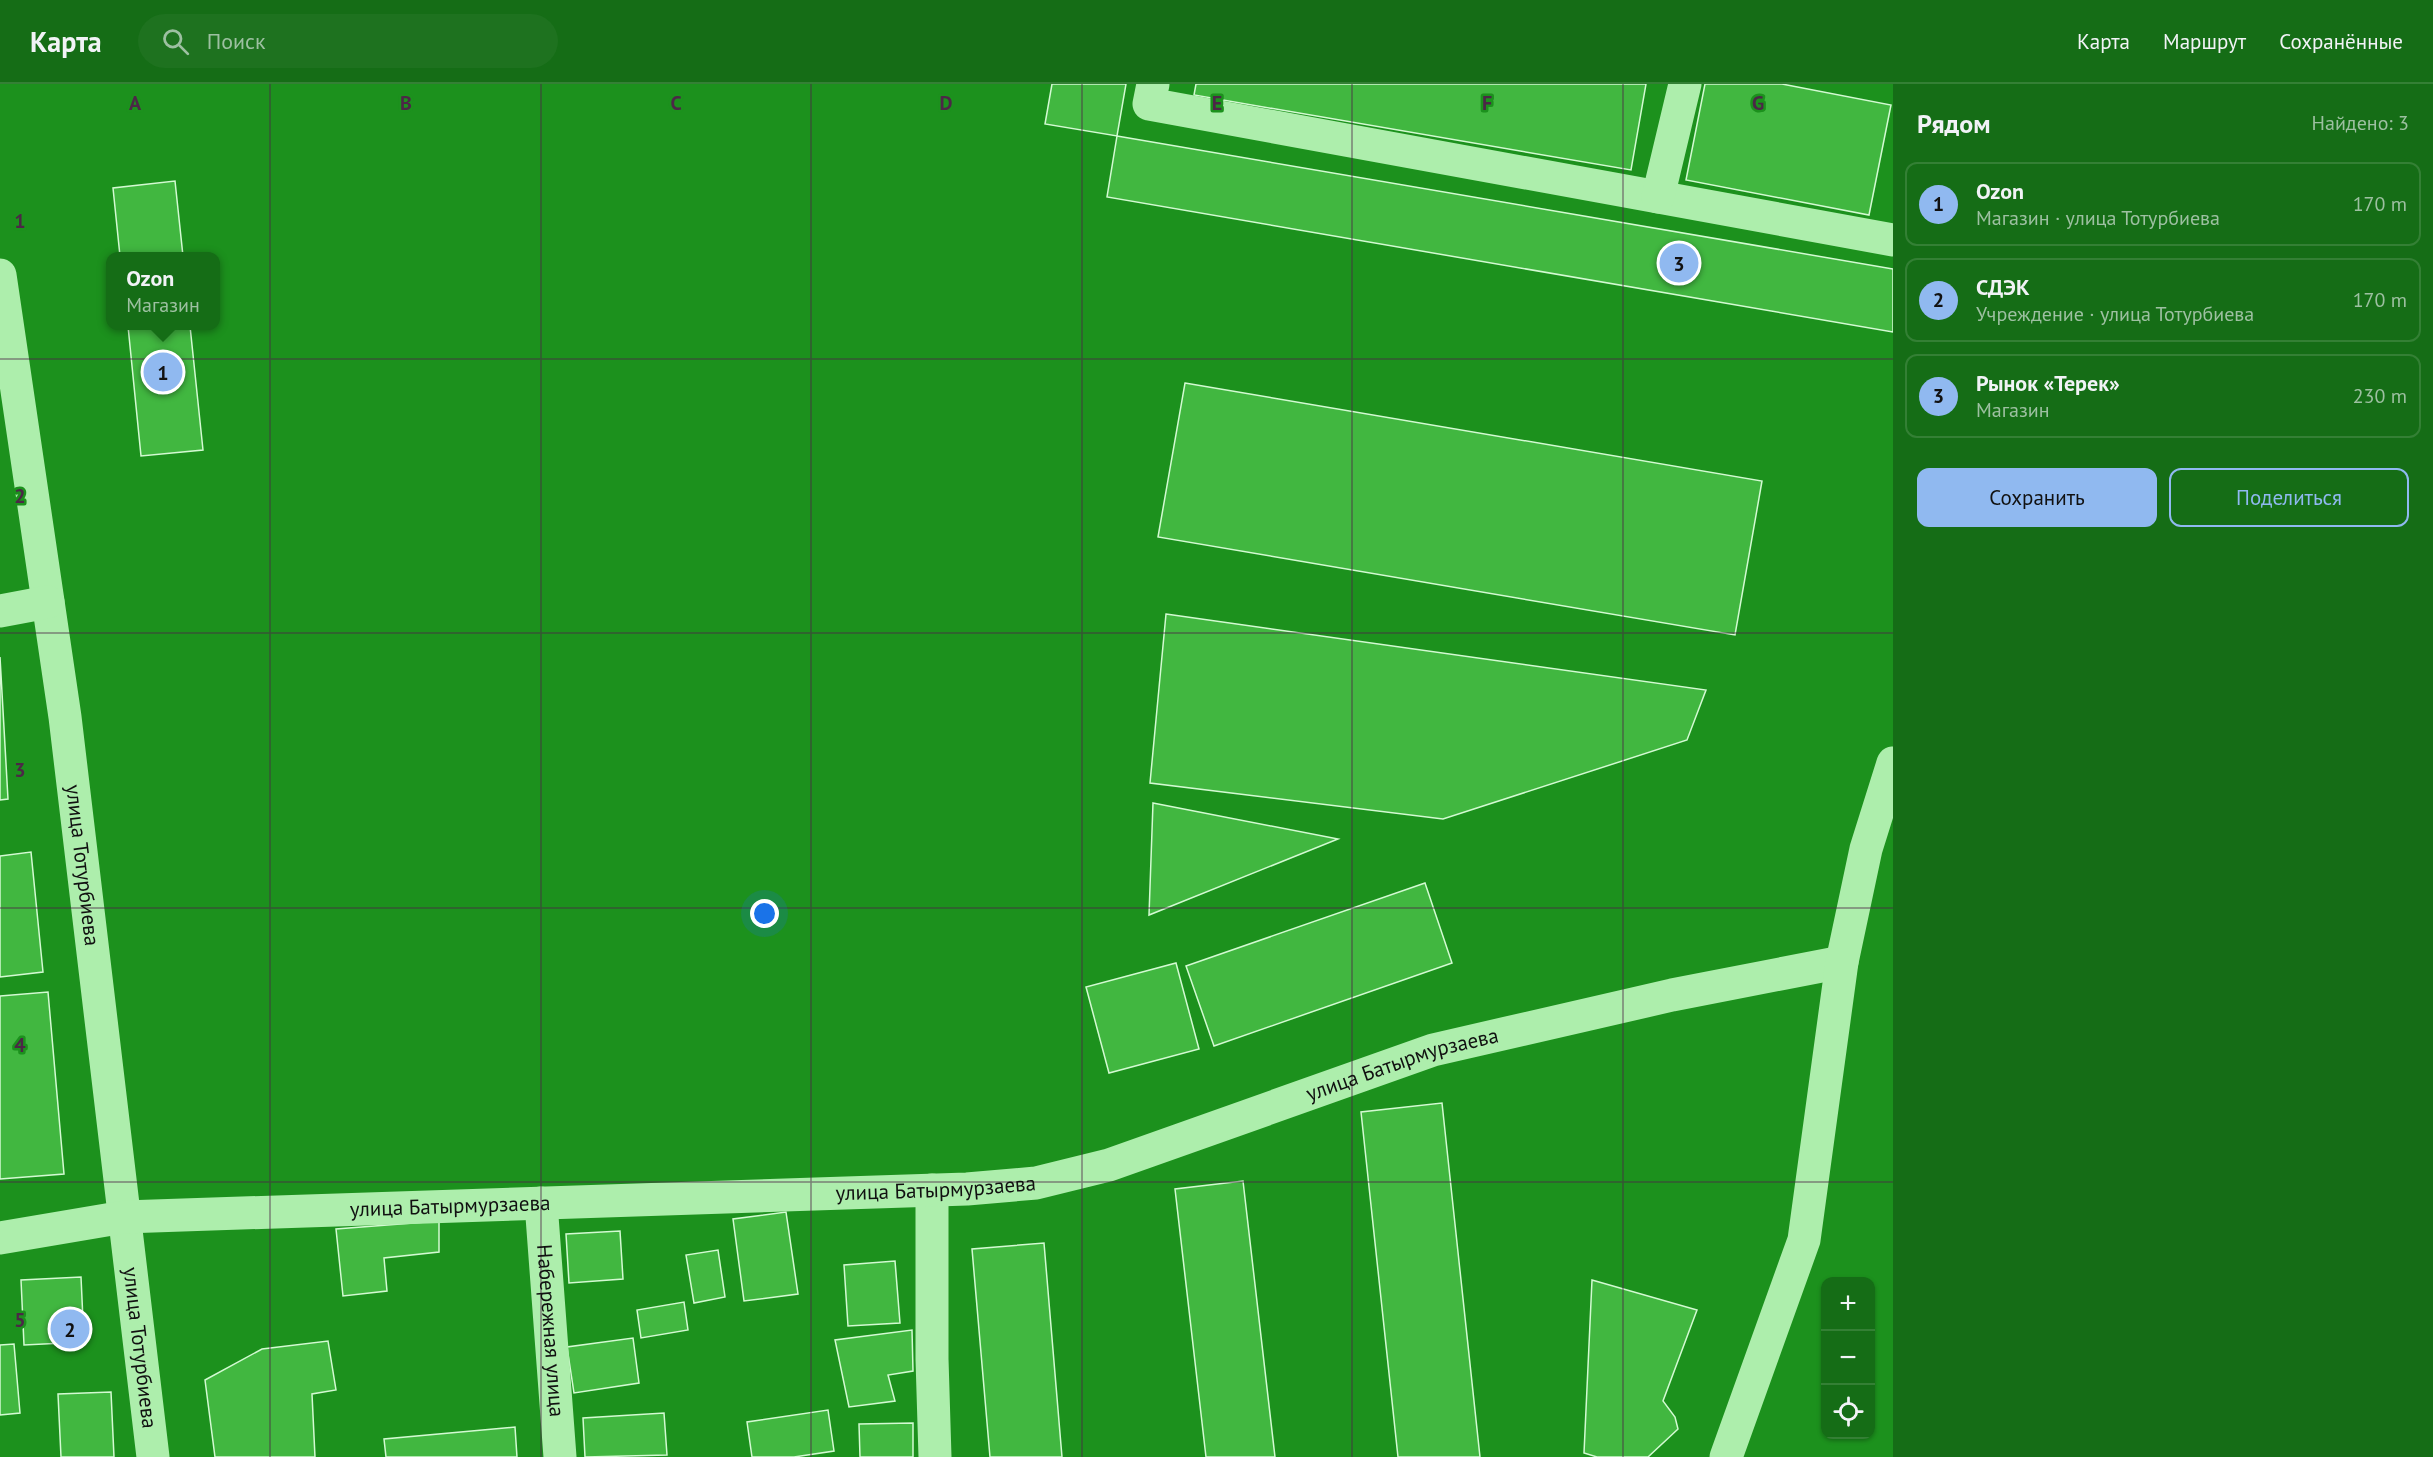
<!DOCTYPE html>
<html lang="ru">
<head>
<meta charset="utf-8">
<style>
	:root { --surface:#156d16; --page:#1e721f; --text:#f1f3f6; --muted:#9dc0a1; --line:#348035; --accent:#90b9f0 }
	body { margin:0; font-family:"PT Sans",sans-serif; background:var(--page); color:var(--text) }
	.controls { position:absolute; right:18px; bottom:18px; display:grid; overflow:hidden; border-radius:12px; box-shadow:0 2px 4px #0004 }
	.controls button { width:54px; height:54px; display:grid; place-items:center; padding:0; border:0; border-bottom:2px solid var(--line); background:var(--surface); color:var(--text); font:30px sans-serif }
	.you { position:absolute; left:765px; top:830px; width:21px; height:21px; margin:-15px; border:4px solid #fff; border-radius:50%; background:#1a73e8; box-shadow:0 0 0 9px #1a73e833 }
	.badge { display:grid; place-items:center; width:39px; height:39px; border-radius:50%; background:var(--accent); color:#111; font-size:20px; font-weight:700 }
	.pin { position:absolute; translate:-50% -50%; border:3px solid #fff; box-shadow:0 2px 6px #0006 }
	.popup { position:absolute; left:106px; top:168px; width:114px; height:78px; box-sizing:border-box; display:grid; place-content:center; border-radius:12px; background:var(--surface); filter:drop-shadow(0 2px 4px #0005); font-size:20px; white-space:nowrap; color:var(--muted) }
	.popup b { font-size:22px; color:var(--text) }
	.popup::after { content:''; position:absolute; left:50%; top:100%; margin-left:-12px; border:12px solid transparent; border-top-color:var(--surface) }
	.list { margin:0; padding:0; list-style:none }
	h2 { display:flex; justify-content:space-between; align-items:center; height:78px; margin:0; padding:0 24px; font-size:26px }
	h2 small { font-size:20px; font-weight:400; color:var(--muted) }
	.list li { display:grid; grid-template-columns:39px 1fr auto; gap:18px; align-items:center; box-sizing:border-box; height:84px; margin:0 12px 12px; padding:0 12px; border:2px solid var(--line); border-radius:12px }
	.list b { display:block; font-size:22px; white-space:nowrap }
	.list p { margin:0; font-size:20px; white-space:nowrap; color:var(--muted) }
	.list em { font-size:20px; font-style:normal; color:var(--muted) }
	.actions { display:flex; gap:12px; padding:18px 24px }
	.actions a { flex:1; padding:14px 0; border:2px solid var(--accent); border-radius:12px; text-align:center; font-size:21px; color:var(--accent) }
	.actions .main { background:var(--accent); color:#111 }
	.icon { flex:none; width:33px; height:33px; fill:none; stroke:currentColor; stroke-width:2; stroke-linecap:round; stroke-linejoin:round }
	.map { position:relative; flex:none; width:1893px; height:1373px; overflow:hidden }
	header { display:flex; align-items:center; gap:36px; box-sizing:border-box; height:84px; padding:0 30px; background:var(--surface); border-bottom:2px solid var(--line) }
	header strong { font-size:28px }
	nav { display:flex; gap:33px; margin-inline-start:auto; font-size:21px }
	.search { width:420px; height:54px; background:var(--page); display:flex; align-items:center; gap:15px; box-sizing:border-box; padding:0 21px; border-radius:33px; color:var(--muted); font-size:22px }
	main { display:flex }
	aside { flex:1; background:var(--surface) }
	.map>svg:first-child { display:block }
	.building { fill:#41b740; stroke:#d3fad2; stroke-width:1.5 }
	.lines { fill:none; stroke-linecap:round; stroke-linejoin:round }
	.minor { stroke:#adeeac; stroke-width:33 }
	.grid { fill:none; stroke:#4c2747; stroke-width:1.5; stroke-opacity:0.55 }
	.labels { text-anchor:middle; stroke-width:5; stroke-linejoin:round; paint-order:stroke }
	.street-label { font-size:21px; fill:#111; stroke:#1c911d }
	.grid-label { font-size:20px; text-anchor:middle; font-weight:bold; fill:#4c2747; stroke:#1c911d; stroke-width:5; stroke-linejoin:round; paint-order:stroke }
</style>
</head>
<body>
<header>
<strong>Карта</strong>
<div class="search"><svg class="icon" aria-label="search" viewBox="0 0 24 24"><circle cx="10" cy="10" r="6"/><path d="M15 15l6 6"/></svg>Поиск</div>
<nav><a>Карта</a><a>Маршрут</a><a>Сохранённые</a></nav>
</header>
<main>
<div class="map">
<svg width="1893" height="1373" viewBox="0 0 1893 1373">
	<rect width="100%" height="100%" fill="#1c911d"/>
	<g class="building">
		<path d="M1052,0H1126L1117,52L1045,40Z"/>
		<path d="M1196,0H1646L1631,86L1194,11Z"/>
		<path d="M1705,0H1782L1891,21L1869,131L1686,96Z"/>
		<path d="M1117,52L1893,185V248L1107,113Z"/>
		<path d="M175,97L183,172H120L113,104Z"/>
		<path d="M128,242H190L203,366L141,372Z"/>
		<path d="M1185,299L1762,397L1735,551L1158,453Z"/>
		<path d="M1166,530L1706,606L1687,656L1443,735L1150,699Z"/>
		<path d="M0,573L8,715L0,716Z"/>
		<path d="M1153,719L1338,755L1149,831Z"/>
		<path d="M31,768L43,888L0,893V772Z"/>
		<path d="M1425,799L1452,879L1214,962L1186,882Z"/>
		<path d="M1176,879L1199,965L1109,989L1086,903Z"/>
		<path d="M48,908L64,1090L0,1095V912Z"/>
		<path d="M1442,1019L1480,1373H1398L1361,1028Z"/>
		<path d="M1243,1097L1275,1373H1206L1175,1105Z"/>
		<path d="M786,1128L798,1210L744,1217L733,1135Z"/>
		<path d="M439,1137V1168L384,1174L387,1207L343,1212L336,1145Z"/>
		<path d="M620,1147L623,1195L569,1199L566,1150Z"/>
		<path d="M1044,1159L1062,1373H990L972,1165Z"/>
		<path d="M718,1166L725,1213L694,1219L686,1171Z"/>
		<path d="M895,1177L900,1239L848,1242L844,1181Z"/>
		<path d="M81,1193L84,1258L24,1261L21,1196Z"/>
		<path d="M1592,1196L1697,1226L1663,1317L1675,1333L1678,1345L1648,1373H1597L1584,1369Z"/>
		<path d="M684,1218L688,1246L641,1254L637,1226Z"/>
		<path d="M912,1246L913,1287L888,1291L895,1317L849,1323L835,1256Z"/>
		<path d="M633,1254L639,1299L574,1309L567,1263Z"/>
		<path d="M328,1257L336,1306L312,1310L315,1373H215L205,1296L262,1265Z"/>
		<path d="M14,1260L20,1329L0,1331V1261Z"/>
		<path d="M111,1308L114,1373H61L58,1310Z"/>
		<path d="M828,1326L834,1367L794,1373H752L747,1338Z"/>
		<path d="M664,1329L667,1371L585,1373L583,1334Z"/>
		<path d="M913,1339V1373H860L859,1340Z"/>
		<path d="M515,1343L517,1373H386L384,1355Z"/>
	</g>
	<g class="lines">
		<g class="minor">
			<path d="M1153,0L1149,20L1893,156"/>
			<path d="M1658,113L1685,0"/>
			<path id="s1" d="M0,191L65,633L153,1373"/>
			<path d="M0,527L48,518"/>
			<path d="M932,1106V1275L935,1373"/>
			<path id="s2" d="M541,1119L560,1373"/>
			<path id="s3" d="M0,1154L124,1133L967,1105L1036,1099L1109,1081L1433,966L1672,911L1842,878"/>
			<path d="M1726,1373L1804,1156L1842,878L1866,765L1893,679"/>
		</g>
	</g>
	<path class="grid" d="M270,0V1373M541,0V1373M811,0V1373M1082,0V1373M1352,0V1373M1623,0V1373M0,275H1893M0,549H1893M0,824H1893M0,1098H1893"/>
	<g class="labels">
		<g class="street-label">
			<text dy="7" stroke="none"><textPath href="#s1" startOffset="596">улица Тотурбиева</textPath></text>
			<text dy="7" stroke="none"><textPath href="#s3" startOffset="1424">улица Батырмурзаева</textPath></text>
			<text dy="7" stroke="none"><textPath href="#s3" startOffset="938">улица Батырмурзаева</textPath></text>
			<text dy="7" stroke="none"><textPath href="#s3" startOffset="452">улица Батырмурзаева</textPath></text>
			<text dy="7" stroke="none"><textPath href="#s2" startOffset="128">Набережная улица</textPath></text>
			<text dy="7" stroke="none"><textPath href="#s1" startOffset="1082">улица Тотурбиева</textPath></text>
		</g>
	</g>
	<g class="grid-label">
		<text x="135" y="26">A</text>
		<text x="406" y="26">B</text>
		<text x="676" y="26">C</text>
		<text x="946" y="26">D</text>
		<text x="1217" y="26">E</text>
		<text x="1487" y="26">F</text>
		<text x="1758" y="26">G</text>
		<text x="20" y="144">1</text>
		<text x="20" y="419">2</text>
		<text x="20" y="693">3</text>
		<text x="20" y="968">4</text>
		<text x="20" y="1243">5</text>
	</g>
</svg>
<div class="controls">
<button>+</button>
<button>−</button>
<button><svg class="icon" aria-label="locate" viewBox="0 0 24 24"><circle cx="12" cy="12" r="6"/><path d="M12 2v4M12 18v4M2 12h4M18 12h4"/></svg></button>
</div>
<div class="you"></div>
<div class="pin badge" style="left:163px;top:288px">1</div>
<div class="popup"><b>Ozon</b>Магазин</div>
<div class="pin badge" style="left:70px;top:1245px">2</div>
<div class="pin badge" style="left:1679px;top:179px">3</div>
</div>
<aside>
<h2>Рядом<small>Найдено: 3</small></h2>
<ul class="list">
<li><span class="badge">1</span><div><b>Ozon</b><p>Магазин · улица Тотурбиева</p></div><em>170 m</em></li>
<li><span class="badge">2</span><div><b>СДЭК</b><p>Учреждение · улица Тотурбиева</p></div><em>170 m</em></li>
<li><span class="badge">3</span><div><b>Рынок «Терек»</b><p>Магазин</p></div><em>230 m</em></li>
</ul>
<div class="actions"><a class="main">Сохранить</a><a>Поделиться</a></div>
</aside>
</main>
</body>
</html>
